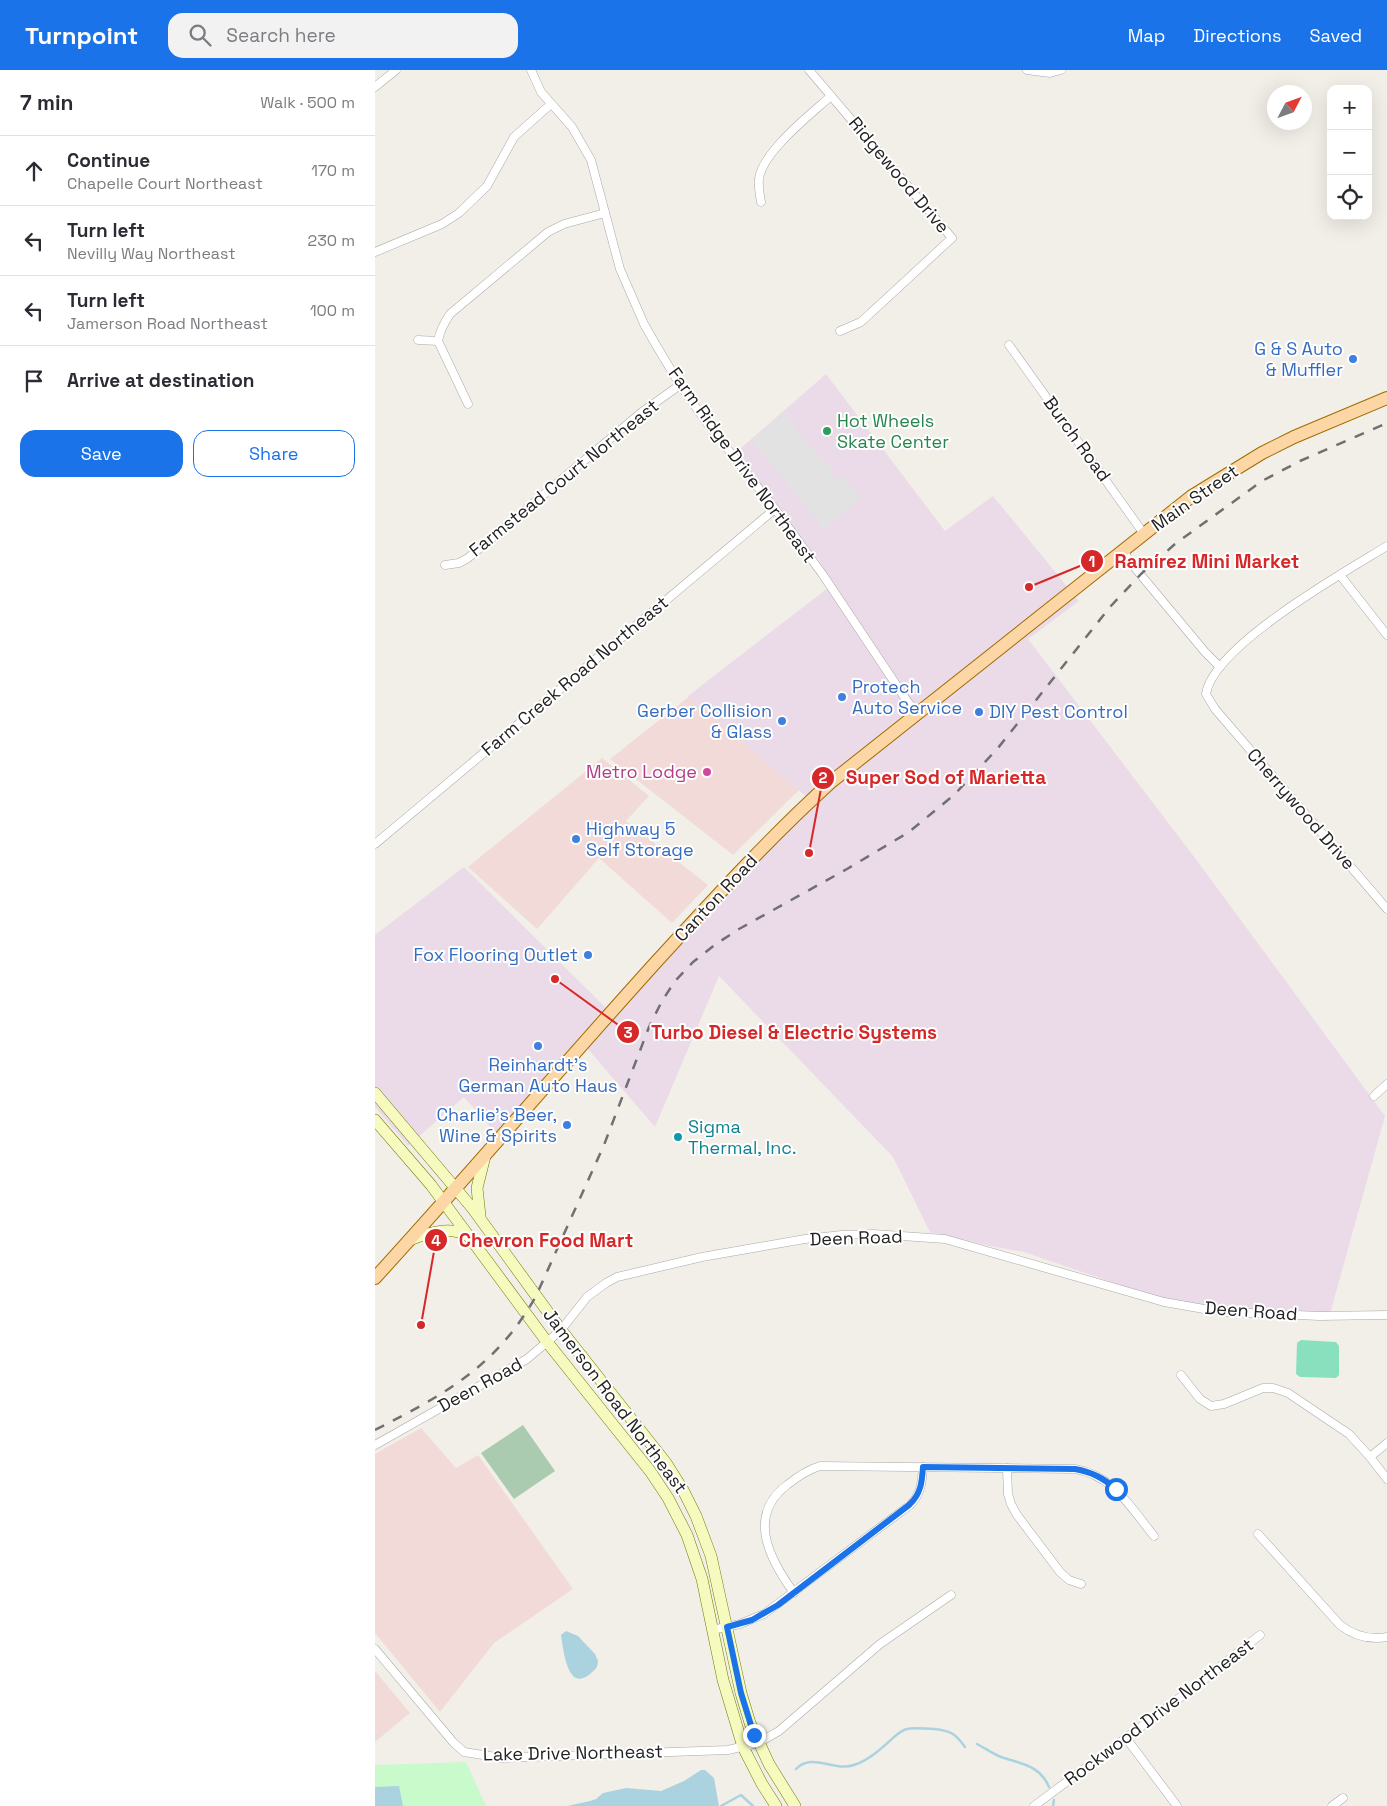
<!DOCTYPE html>
<html lang="en">
<head>
<meta charset="utf-8">
<style>
	:root { --surface:#fff; --page:#f2f2f3; --text:#2b2b33; --muted:#7c7c81; --line:#e1e1e2; --accent:#1a73e8 }
	body { margin:0; font-family:"Space Grotesk",sans-serif; background:var(--page); color:var(--text) }
	.controls { position:absolute; right:15px; top:15px; display:grid; overflow:hidden; border-radius:10px; box-shadow:0 5px 20px #0002 }
	.controls button { width:45px; height:45px; display:grid; place-items:center; padding:0; border:0; border-bottom:1px solid var(--line); background:var(--surface); color:var(--text); font:25px sans-serif }
	.compass { position:absolute; left:892px; top:15px; width:45px; height:45px; border-radius:50%; background:var(--surface); box-shadow:0 5px 20px #0002; rotate:49deg }
	.stop { position:absolute; width:15px; height:15px; margin:-11px; border:4px solid #1a73e8; border-radius:50%; background:#fff }
	.stop.end { background:#1a73e8; border-color:#fff; box-shadow:0 1px 5px #0008 }
	.list { margin:0; padding:0; list-style:none }
	h2 { display:flex; justify-content:space-between; align-items:center; height:65px; margin:0; padding:0 20px; font-size:21px }
	h2 small { font-size:16px; font-weight:400; color:var(--muted) }
	.list li { display:grid; grid-template-columns:32px 1fr auto; gap:15px; align-items:center; box-sizing:border-box; height:70px; padding:0 20px; border-top:1px solid var(--line) }
	.list b { display:block; font-size:19px; white-space:nowrap }
	.list p { margin:0; font-size:16px; white-space:nowrap; color:var(--muted) }
	.list em { font-size:16px; font-style:normal; color:var(--muted) }
	.actions { display:flex; gap:10px; padding:15px 20px }
	.actions a { flex:1; padding:11px 0; border:1px solid var(--accent); border-radius:15px; text-align:center; font-size:18px; color:var(--accent) }
	.actions .main { background:var(--accent); color:#fff }
	.icon { flex:none; width:28px; height:28px; fill:none; stroke:currentColor; stroke-width:2; stroke-linecap:round; stroke-linejoin:round }
	.map { position:relative; flex:none; width:1012px; height:1736px; overflow:hidden }
	header { display:flex; align-items:center; gap:30px; box-sizing:border-box; height:70px; padding:0 25px; background:var(--accent); color:#fff }
	header strong { font-size:24px }
	nav { display:flex; gap:28px; margin-inline-start:auto; font-size:18px }
	.search { width:350px; height:45px; background:var(--page); display:flex; align-items:center; gap:12px; box-sizing:border-box; padding:0 18px; border-radius:15px; color:var(--muted); font-size:19px }
	main { display:flex }
	aside { flex:1; background:var(--surface) }
	.map>svg:first-child { display:block }
	.commercial { fill:#f2dad9 }
	.industrial { fill:#ebdbe8 }
	.cemetery { fill:#aacbaf }
	.park { fill:#c8facc }
	.pitch { fill:#88e0be }
	.parking { fill:#e2e2e2 }
	.water { fill:#aad3df }
	.lines { fill:none; stroke-linecap:round; stroke-linejoin:round }
	.stream { stroke:#aad3df; stroke-width:2.5 }
	.street-casing { stroke:#a9a9a9; stroke-width:9 }
	.secondary-casing { stroke:#707d05; stroke-width:12 }
	.primary-casing { stroke:#a06b00; stroke-width:14 }
	.street { stroke:#fff; stroke-width:8 }
	.secondary { stroke:#f7fabf; stroke-width:11 }
	.primary { stroke:#fcd6a4; stroke-width:12 }
	.rail { stroke:#707070; stroke-width:2.5; stroke-dasharray:10 10; stroke-linecap:butt }
	.route { stroke:#1a73e8; stroke-width:6 }
	.shop-dot { fill:#3f7fe0; stroke:#fff; stroke-width:2 }
	.leisure-dot { fill:#2e9e5b; stroke:#fff; stroke-width:2 }
	.hotel-dot { fill:#d1479c; stroke:#fff; stroke-width:2 }
	.culture-dot { fill:#0f9aa8; stroke:#fff; stroke-width:2 }
	.labels { text-anchor:middle; stroke-width:4; stroke-linejoin:round; paint-order:stroke }
	.street-label { font-size:18px; fill:#222; stroke:#fff }
	.shop-label { font-size:18px; fill:#366cbe; stroke:#fff; text-anchor:end }
	.leisure-label { font-size:18px; fill:#27864d; stroke:#fff; text-anchor:start }
	.hotel-label { font-size:18px; fill:#b23c85; stroke:#fff; text-anchor:end }
	.culture-label { font-size:18px; fill:#0d838f; stroke:#fff; text-anchor:start }
	.leader { fill:none; stroke:#d62828; stroke-width:2 }
	.callout-dot { fill:#d62828; stroke:#fff; stroke-width:2 }
	.mark-label { font-size:15px; text-anchor:middle; font-weight:bold; fill:#fff }
	.callout-label { font-size:19px; text-anchor:middle; font-weight:bold; fill:#d62828; stroke:#fff; stroke-width:4; stroke-linejoin:round; paint-order:stroke }
</style>
</head>
<body>
<header>
<strong>Turnpoint</strong>
<div class="search"><svg class="icon" aria-label="search" viewBox="0 0 24 24"><circle cx="10" cy="10" r="6"/><path d="M15 15l6 6"/></svg>Search here</div>
<nav><a>Map</a><a>Directions</a><a>Saved</a></nav>
</header>
<main>
<aside>
<h2>7 min<small>Walk · 500 m</small></h2>
<ul class="list">
<li><svg class="icon" aria-label="ahead" viewBox="0 0 24 24"><path d="M12 20V5M6 11l6-6 6 6"/></svg><div><b>Continue</b><p>Chapelle Court Northeast</p></div><em>170 m</em></li>
<li><svg class="icon" aria-label="left" viewBox="0 0 24 24"><path d="M17 20v-9H6M10 6l-5 5 5 5"/></svg><div><b>Turn left</b><p>Nevilly Way Northeast</p></div><em>230 m</em></li>
<li><svg class="icon" aria-label="left" viewBox="0 0 24 24"><path d="M17 20v-9H6M10 6l-5 5 5 5"/></svg><div><b>Turn left</b><p>Jamerson Road Northeast</p></div><em>100 m</em></li>
<li><svg class="icon" aria-label="arrive" viewBox="0 0 24 24"><path d="M6 21V4h12l-3 4 3 4H6"/></svg><div><b>Arrive at destination</b></div></li>
</ul>
<div class="actions"><a class="main">Save</a><a>Share</a></div>
</aside>
<div class="map">
<svg width="1012" height="1736" viewBox="0 0 1012 1736">
	<rect width="100%" height="100%" fill="#f2efe9"/>
	<g class="commercial">
		<path d="M315,626L428,716L358,785L235,689Z"/>
		<path d="M227,688L274,726L251,751L333,815L297,853L224,788L162,859L93,797Z"/>
		<path d="M46,1358L81,1398L103,1385L198,1519L119,1573L65,1642L0,1563V1384Z"/>
		<path d="M0,1601L35,1643L0,1672Z"/>
	</g>
	<path class="industrial" d="M451,304L570,461L618,426L704,531L653,569L820,788L1010,1046L953,1251L795,1232L649,1182L615,1176L555,1162L518,1087L344,906L280,1057L212,978L126,1069L89,1027L33,1076L0,1037V865L89,797L237,944L434,729L313,626L458,514L444,490L358,385Z"/>
	<path class="cemetery" d="M148,1355L180,1401L139,1429L106,1383Z"/>
	<path class="park" d="M91,1692L111,1736H0V1695Z"/>
	<path class="pitch" d="M926,1270L961,1272L964,1276V1305L961,1308L925,1307L921,1304L922,1273Z"/>
	<path class="parking" d="M409,343L445,389L457,399V404L463,410L467,406L487,428L449,459L377,370Z"/>
	<g class="water">
		<path d="M191,1561L203,1566L220,1584L223,1591L222,1597C194,1630 189,1585 186,1565Z"/>
		<path d="M326,1700H330L339,1708L344,1736H192L215,1731L221,1729L228,1723L251,1718L286,1721L309,1711Z"/>
		<path d="M24,1716L28,1736H0V1717Z"/>
	</g>
	<g class="lines">
		<g class="stream">
			<path d="M602,1674C610,1678 618,1684 626,1687C646,1694 665,1695 674,1717"/>
			<path d="M421,1699C437,1682 459,1702 479,1695C494,1690 507,1678 519,1667C523,1664 527,1660 532,1659C540,1657 550,1659 559,1659C576,1661 580,1663 590,1677"/>
			<path d="M346,1736L366,1725L378,1736"/>
			<path d="M678,1736L679,1730"/>
		</g>
		<g class="street-casing">
			<g id="street">
				<path d="M156,0L166,22L197,57L216,90L245,199L269,254L281,275L305,315L332,353L400,439L448,505L532,631L542,643"/>
				<path d="M434,0L577,168L486,252L465,261"/>
				<path d="M652,0L675,3L686,0"/>
				<path d="M0,17L21,0"/>
				<path d="M386,132C385,125 383,116 384,109C387,82 436,44 456,26"/>
				<path d="M0,182L67,154L84,143L112,116L139,67L176,34"/>
				<path d="M43,270L63,271"/>
				<path d="M634,275L769,464"/>
				<path d="M93,334L63,271C65,260 69,253 75,244L173,162L189,154L230,143"/>
				<path d="M1012,476C970,502 838,576 831,624L840,639L1012,839"/>
				<path d="M748,480L755,492L830,582L845,597"/>
				<path d="M70,495L84,493L93,488L267,342L305,315"/>
				<path d="M965,505L1012,565"/>
				<path d="M0,774L400,439"/>
				<path d="M999,1026L1012,1014"/>
				<path d="M806,1305L825,1329L836,1336L849,1334L888,1318H898L913,1323L974,1364L995,1387L1012,1409"/>
				<path d="M0,1375L152,1289L186,1260L212,1227L231,1213L242,1207L327,1187L430,1169L467,1165L498,1164L570,1169L789,1232L829,1239L853,1242L944,1246L1012,1245"/>
				<path d="M995,1387L1012,1373"/>
				<path d="M632,1398L633,1424L636,1434L642,1445L685,1502L694,1510L706,1514"/>
				<path d="M883,1464L965,1555C979,1566 994,1570 1012,1567"/>
				<path d="M419,1523C395,1490 371,1446 412,1415C422,1407 432,1400 445,1396L700,1399C738,1405 756,1438 779,1466"/>
				<path d="M337,1560L365,1554L389,1544L535,1435C546,1424 547,1413 548,1397"/>
				<path d="M0,1579L78,1672L89,1682L127,1688L353,1680L383,1673L404,1661L505,1574L576,1525"/>
				<path d="M751,1668L802,1736"/>
				<path d="M659,1736L818,1618L885,1565"/>
				<path d="M957,1736L968,1728"/>
			</g>
		</g>
		<g class="secondary-casing">
			<g id="secondary">
				<path d="M0,1023L98,1139L186,1260L291,1393L308,1420L321,1446L336,1486L366,1623L375,1653L394,1694L420,1736"/>
				<path d="M0,1050L56,1115L172,1272L275,1401L293,1428L312,1465L327,1509L348,1610L368,1677L387,1714L401,1736"/>
				<path d="M105,1146L102,1118L110,1086"/>
				<path d="M34,1170C53,1163 77,1155 95,1167"/>
			</g>
		</g>
		<g class="primary-casing">
			<path id="primary" d="M0,1208C95,1104 187,996 282,891C338,830 394,768 456,712L817,426L887,383L919,367L1012,328"/>
		</g>
		<use href="#street" class="street"/>
		<use href="#secondary" class="secondary"/>
		<use href="#primary" class="primary"/>
		<path class="rail" d="M0,1360C70,1324 121,1297 161,1226L229,1075L274,957L287,931L300,911L318,892L341,874L364,859L472,799L534,762L579,725L623,678L735,537L766,504L800,474L887,411L925,391L1012,353"/>
	</g>
	<g class="lines">
		<path class="route" d="M379,1665L366,1623L352,1557L377,1550L403,1535L534,1435C546,1424 547,1412 548,1397L700,1399C717,1402 728,1408 741,1419"/>
	</g>
	<g class="shop-dot">
		<circle cx="978" cy="289" r="5"/>
		<circle cx="467" cy="627" r="5"/>
		<circle cx="604" cy="642" r="5"/>
		<circle cx="407" cy="651" r="5"/>
		<circle cx="201" cy="769" r="5"/>
		<circle cx="213" cy="885" r="5"/>
		<circle cx="163" cy="976" r="5"/>
		<circle cx="192" cy="1055" r="5"/>
	</g>
	<circle class="leisure-dot" cx="452" cy="361" r="5"/>
	<circle class="hotel-dot" cx="332" cy="702" r="5"/>
	<circle class="culture-dot" cx="303" cy="1067" r="5"/>
	<g class="labels">
		<g class="street-label">
			<text transform="translate(524 105) rotate(50)" y="6">Ridgewood Drive</text>
			<text transform="translate(702 369) rotate(54)" y="6">Burch Road</text>
			<text transform="translate(367 395) rotate(54)" y="6">Farm Ridge Drive Northeast</text>
			<text transform="translate(189 408) rotate(-39)" y="6">Farmstead Court Northeast</text>
			<text transform="translate(820 428) rotate(-35)" y="6">Main Street</text>
			<text transform="translate(200 606) rotate(-40)" y="6">Farm Creek Road Northeast</text>
			<text transform="translate(926 739) rotate(49)" y="6">Cherrywood Drive</text>
			<text transform="translate(341 828) rotate(-47)" y="6">Canton Road</text>
			<text transform="translate(481 1168) rotate(-2)" y="6">Deen Road</text>
			<text transform="translate(876 1241) rotate(4)" y="6">Deen Road</text>
			<text transform="translate(105 1315) rotate(-29)" y="6">Deen Road</text>
			<text transform="translate(240 1331) rotate(53)" y="6">Jamerson Road Northeast</text>
			<text transform="translate(784 1642) rotate(-37)" y="6">Rockwood Drive Northeast</text>
			<text transform="translate(198 1683) rotate(-1)" y="6">Lake Drive Northeast</text>
		</g>
		<g class="shop-label">
			<text x="968" y="285">G &amp; S Auto<tspan x="968" dy="21">&amp; Muffler</tspan></text>
			<text x="477" y="623" text-anchor="start">Protech<tspan x="477" dy="21">Auto Service</tspan></text>
			<text x="397" y="647">Gerber Collision<tspan x="397" dy="21">&amp; Glass</tspan></text>
			<text x="614" y="648" text-anchor="start">DIY Pest Control</text>
			<text x="211" y="765" text-anchor="start">Highway 5<tspan x="211" dy="21">Self Storage</tspan></text>
			<text x="203" y="891">Fox Flooring Outlet</text>
			<text x="163" y="1001" text-anchor="middle">Reinhardt's<tspan x="163" dy="21">German Auto Haus</tspan></text>
			<text x="182" y="1051">Charlie's Beer,<tspan x="182" dy="21">Wine &amp; Spirits</tspan></text>
		</g>
		<g class="leisure-label">
			<text x="462" y="357">Hot Wheels<tspan x="462" dy="21">Skate Center</tspan></text>
		</g>
		<g class="hotel-label">
			<text x="322" y="708">Metro Lodge</text>
		</g>
		<g class="culture-label">
			<text x="313" y="1063">Sigma<tspan x="313" dy="21">Thermal, Inc.</tspan></text>
		</g>
	</g>
	<path class="leader" d="M654 517L717 491M434 783L448 708M180 909L253 962M46 1255L61 1170"/>
	<g class="callout-dot">
		<circle cx="654" cy="517" r="5"/>
		<circle cx="434" cy="783" r="5"/>
		<circle cx="180" cy="909" r="5"/>
		<circle cx="46" cy="1255" r="5"/>
		<circle cx="717" cy="491" r="12"/>
		<circle cx="448" cy="708" r="12"/>
		<circle cx="253" cy="962" r="12"/>
		<circle cx="61" cy="1170" r="12"/>
	</g>
	<g class="mark-label">
		<text x="717" y="497">1</text>
		<text x="448" y="713">2</text>
		<text x="253" y="968">3</text>
		<text x="61" y="1176">4</text>
	</g>
	<g class="callout-label">
		<text x="832" y="498">Ramírez Mini Market</text>
		<text x="571" y="714">Super Sod of Marietta</text>
		<text x="419" y="969">Turbo Diesel &amp; Electric Systems</text>
		<text x="171" y="1177">Chevron Food Mart</text>
	</g>
</svg>
<div class="controls">
<button>+</button>
<button>−</button>
<button><svg class="icon" aria-label="locate" viewBox="0 0 24 24"><circle cx="12" cy="12" r="6"/><path d="M12 2v4M12 18v4M2 12h4M18 12h4"/></svg></button>
</div>
<svg class="compass" viewBox="-18 -18 36 36"><path d="M0-13l5 13h-10z" fill="#e53935"/><path d="M0 13l5-13h-10z" fill="#7c7c81"/></svg>
<div class="stop" style="left:741px;top:1419px"></div>
<div class="stop end" style="left:379px;top:1665px"></div>
</div>
</main>
</body>
</html>
